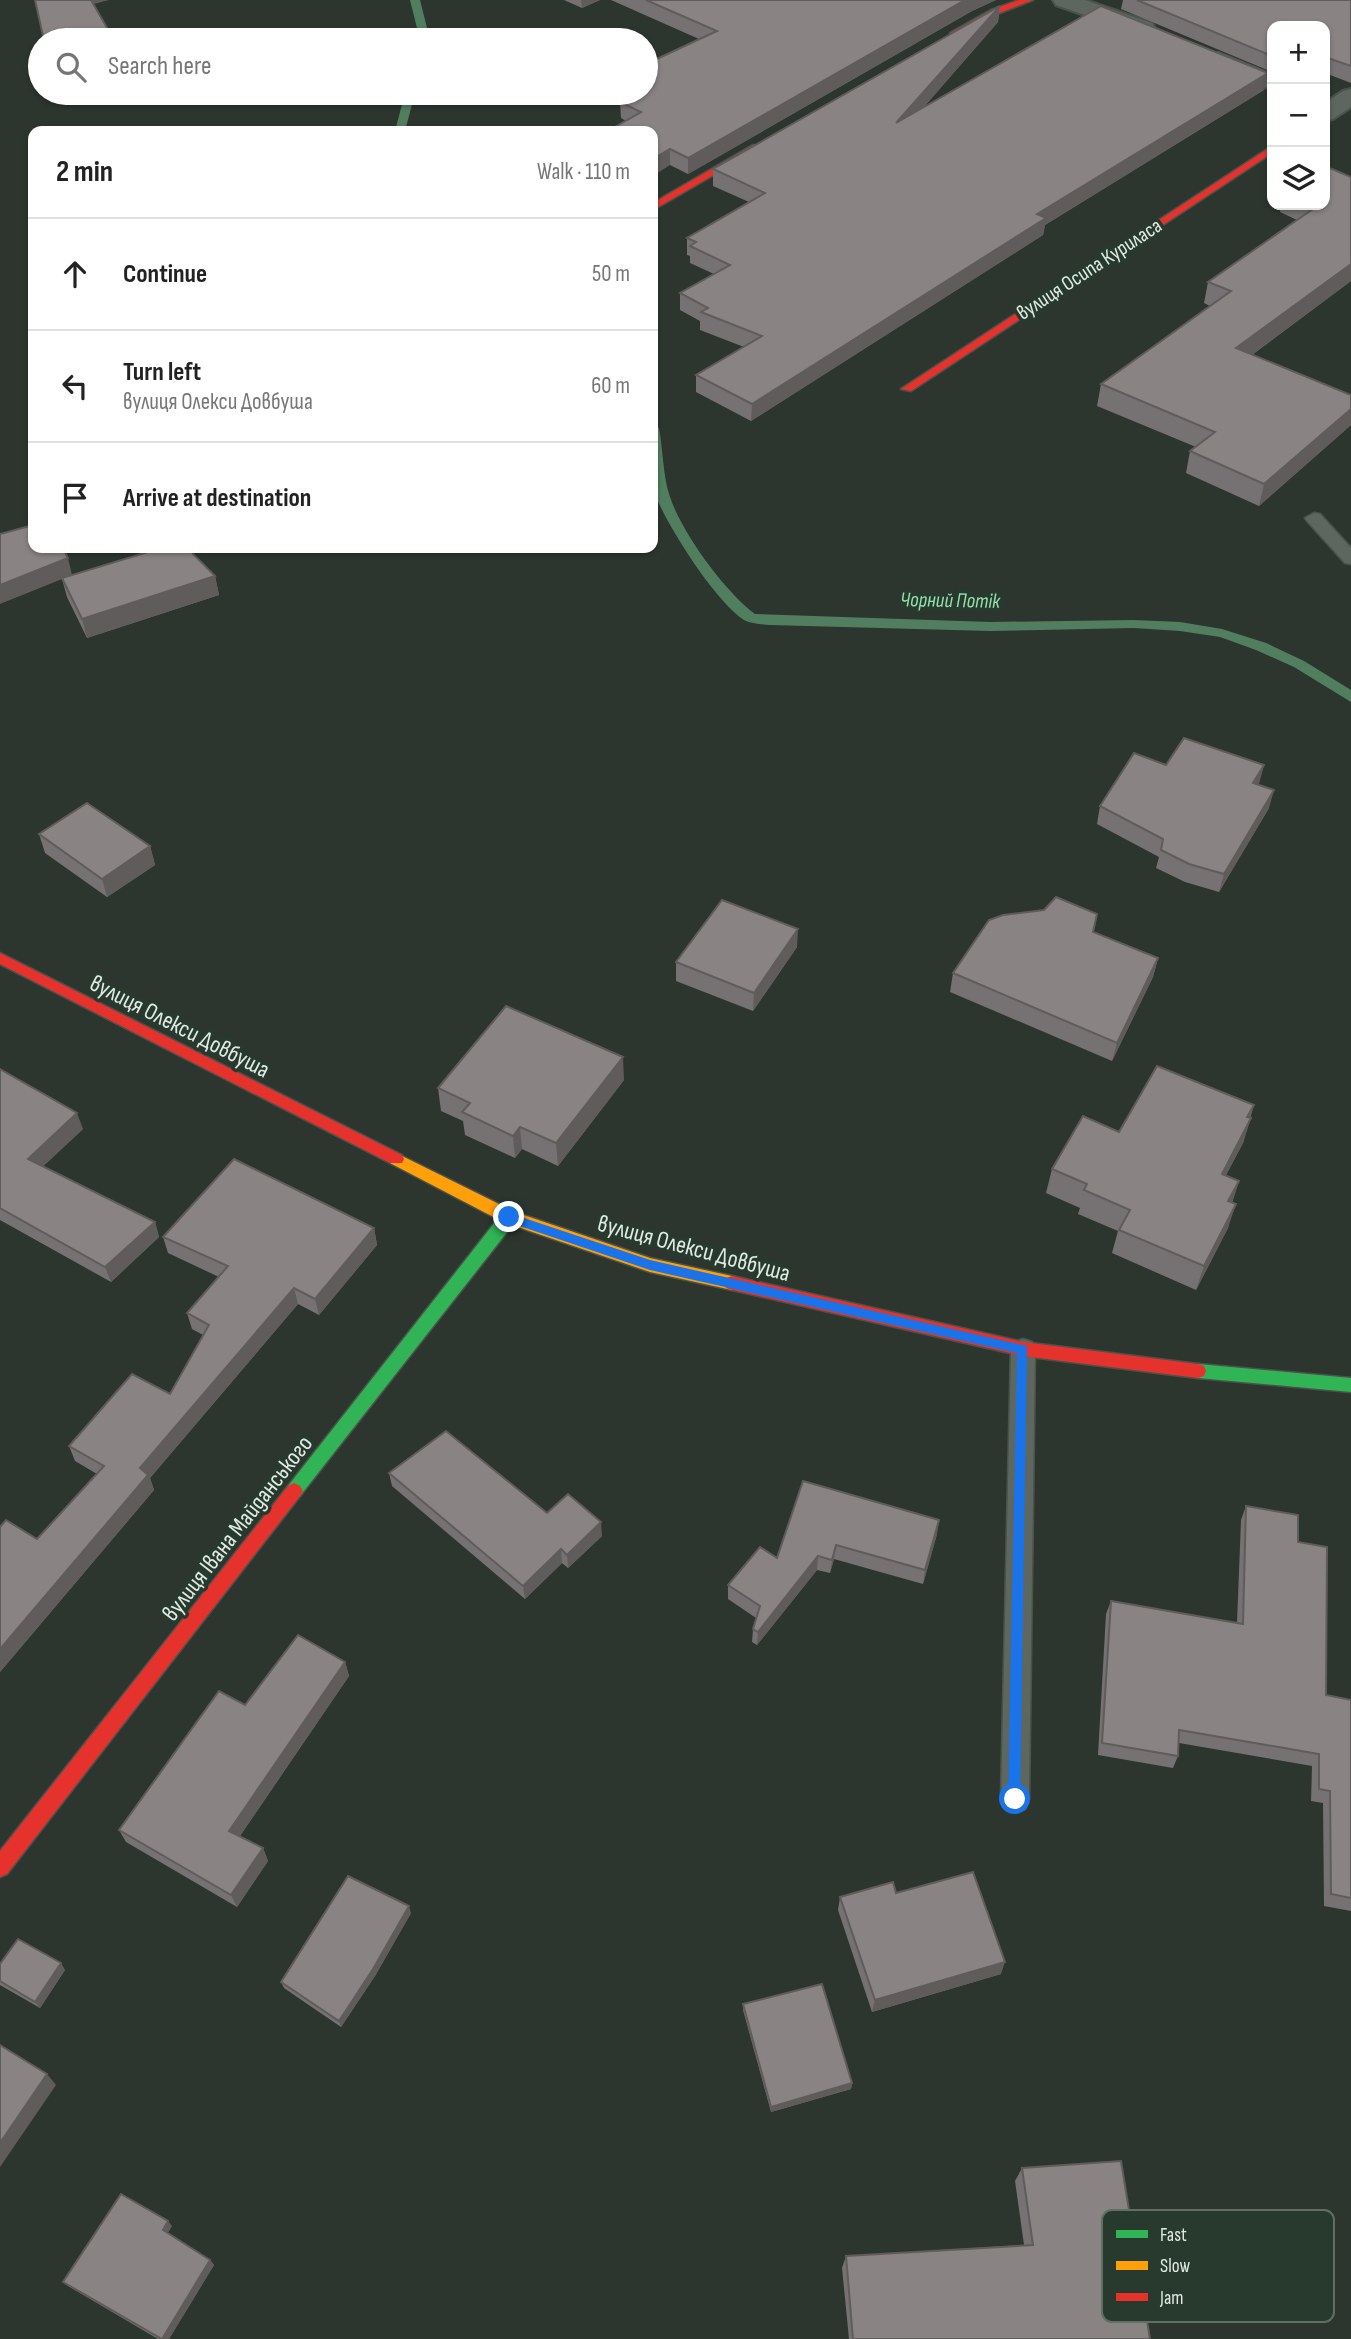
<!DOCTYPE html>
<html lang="en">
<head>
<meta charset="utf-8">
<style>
	:root { --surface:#fff; --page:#f6f6f6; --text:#222; --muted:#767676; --line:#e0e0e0 }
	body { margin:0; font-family:"Sofia Sans Condensed",sans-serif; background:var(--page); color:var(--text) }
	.controls { position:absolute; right:21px; top:21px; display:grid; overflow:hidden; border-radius:14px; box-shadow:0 2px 5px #0004 }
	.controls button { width:63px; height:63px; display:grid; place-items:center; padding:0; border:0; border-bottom:2px solid var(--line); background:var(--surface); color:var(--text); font:35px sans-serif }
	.stop { position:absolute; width:21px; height:21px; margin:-16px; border:5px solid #1a73e8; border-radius:50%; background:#fff }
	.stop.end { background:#1a73e8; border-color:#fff; box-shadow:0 2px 7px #0008 }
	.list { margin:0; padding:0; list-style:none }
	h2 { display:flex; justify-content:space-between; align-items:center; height:91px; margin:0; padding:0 28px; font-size:30px }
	h2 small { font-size:23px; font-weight:400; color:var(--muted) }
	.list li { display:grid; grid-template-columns:46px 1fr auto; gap:21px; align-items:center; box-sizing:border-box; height:112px; padding:0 28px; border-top:2px solid var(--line) }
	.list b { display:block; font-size:26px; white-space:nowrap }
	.list p { margin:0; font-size:23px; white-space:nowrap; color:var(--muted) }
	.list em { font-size:23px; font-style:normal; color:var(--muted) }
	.icon { flex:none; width:38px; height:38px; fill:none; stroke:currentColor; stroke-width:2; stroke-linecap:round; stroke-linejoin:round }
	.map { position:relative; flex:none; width:1351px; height:2339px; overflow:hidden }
	.search { position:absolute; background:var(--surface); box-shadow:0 2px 5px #0004; left:28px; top:28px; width:630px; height:77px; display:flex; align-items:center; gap:18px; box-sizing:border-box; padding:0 24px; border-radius:38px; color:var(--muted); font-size:26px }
	.panel { position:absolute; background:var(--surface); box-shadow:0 2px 5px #0004; left:28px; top:126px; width:630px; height:427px; border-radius:14px }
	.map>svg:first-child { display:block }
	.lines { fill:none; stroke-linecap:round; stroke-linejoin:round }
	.stream { fill:#527e60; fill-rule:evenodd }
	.lane-casing { stroke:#4a524c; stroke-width:3 }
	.street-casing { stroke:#4a524c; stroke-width:4 }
	.fast-casing { stroke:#4a524c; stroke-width:3 }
	.slow-casing { stroke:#4a524c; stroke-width:3 }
	.jam-casing { stroke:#4a524c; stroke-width:3 }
	.lane { fill:#5e6660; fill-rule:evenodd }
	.street { fill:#5e6660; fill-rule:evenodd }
	.fast { fill:#30b455; fill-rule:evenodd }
	.slow { fill:#ff9f0a; fill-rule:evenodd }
	.jam { fill:#e5322d; fill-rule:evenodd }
	.wall { fill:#767172 }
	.shaded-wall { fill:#605c5c }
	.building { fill:#898384; stroke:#605c5c; stroke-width:2 }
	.route { fill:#1a73e8 }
	.labels { text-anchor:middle; stroke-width:7; stroke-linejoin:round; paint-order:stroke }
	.far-street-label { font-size:21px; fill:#e0ebe3; stroke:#283a2e }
	.far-water-label { font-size:21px; font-style:italic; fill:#96dfae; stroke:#283a2e }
	.street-label { font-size:24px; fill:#e0ebe3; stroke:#283a2e }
	.key { fill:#283a2e; stroke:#5f6f64; stroke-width:2 }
	.key-label { font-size:19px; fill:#e0ebe3 }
</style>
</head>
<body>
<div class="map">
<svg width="1351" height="2339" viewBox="0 0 1351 2339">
	<rect width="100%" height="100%" fill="#2c362f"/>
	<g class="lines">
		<g class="stream">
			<path d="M410,0H420L430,40H420Z"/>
			<path d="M405,93H415L405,131H395Z"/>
			<path d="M653,424L659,428C663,450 663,477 670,497C682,533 725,592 755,614L990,622L1134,620L1180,622L1222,629L1266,643L1304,661L1351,690V702L1294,667L1256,650L1220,637L1180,631L1134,628L990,631L770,625C762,624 751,624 744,620C716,602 670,530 657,499C649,477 652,446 653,424Z"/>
		</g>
		<g class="lane-casing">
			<g id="lane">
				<path d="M1314,513L1320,514L1351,548V564L1345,563L1308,522L1305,518Z"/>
				<path d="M1023,1339L1032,1342L1035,1349L1029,1799L1025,1809L1015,1812L1005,1809L1001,1799L1011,1349L1014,1342Z"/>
			</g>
		</g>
		<g class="street-casing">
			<g id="street">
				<path d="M1053,0H1085L1152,23L1155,28L1152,33H1136L1056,5Z"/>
				<path d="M1219,53L1272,75V90L1211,65L1207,60L1211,55Z"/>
				<path d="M1351,89V107L1333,119L1325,121V103L1343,91Z"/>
			</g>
		</g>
		<g class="fast-casing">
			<g id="fast">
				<path d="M509,1211L515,1212L517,1217L515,1222L300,1496L294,1499L288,1496L285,1491L288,1486L503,1212Z"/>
				<path d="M1198,1364L1351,1378V1392L1198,1378L1192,1376L1190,1371L1192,1366Z"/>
			</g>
		</g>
		<g class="slow-casing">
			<path id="slow" d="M396,1153L515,1212L650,1258L732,1276L738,1278L740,1283L738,1288L732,1290L650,1272L503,1222L390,1163L388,1159L390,1155Z"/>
		</g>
		<g class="jam-casing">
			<g id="jam">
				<path d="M1019,0H1033L997,14L958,35L950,33L991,10Z"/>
				<path d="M753,145L762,147L653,210V203Z"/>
				<path d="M1272,146V153L911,391L901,389Z"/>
				<path d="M0,953L402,1155L404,1159L402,1163H390L0,964Z"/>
				<path d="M732,1276L1023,1342L1198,1364L1204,1366L1206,1371L1204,1376L1198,1378L1023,1356L732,1290L726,1288L724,1283L726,1278Z"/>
				<path d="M294,1483L300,1486L303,1491L300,1496L7,1874L0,1877V1851L288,1486Z"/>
			</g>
		</g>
		<use href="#lane" class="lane"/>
		<use href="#street" class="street"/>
		<use href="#fast" class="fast"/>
		<use href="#slow" class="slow"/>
		<use href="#jam" class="jam"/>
	</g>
	<g class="wall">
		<path d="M564,0H600L582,8Z"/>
		<path d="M611,0H996L972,11L688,174L670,165L626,121L621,118L620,102L627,99V93H646L699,39Z"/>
		<path d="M1123,0H1351V83L1325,73V26H1272V72L1121,9Z"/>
		<path d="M1000,6L998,22L923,108L1268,73L1264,90L1045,225L1043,235L751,421L696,392V375L744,347L700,330V321L680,310V293L714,274L690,263V256L687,255V238L749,202L713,186V169Z"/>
		<path d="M1351,177V281L1252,355L1351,395V425L1259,506L1186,473L1190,451L1196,447L1097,406L1101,384L1210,306L1204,303L1208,282L1297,220L1280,212L1281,205H1325Z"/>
		<path d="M193,554L215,576L219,595L87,638L67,597L62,579L0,604L72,575L66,577Z"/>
		<path d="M1166,765H1264L1258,785L1269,808L1219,892L1185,882L1156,868L1159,857L1097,824L1100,806Z"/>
		<path d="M39,834L150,846L155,865L107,897L45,853Z"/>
		<path d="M1094,932L1158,958L1153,977L1112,1061L950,992L953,973Z"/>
		<path d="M797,947L753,1011L676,981V962Z"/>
		<path d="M0,1069L83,1129L43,1166L155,1222L159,1237L111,1282L0,1220Z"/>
		<path d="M624,1080L558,1166L522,1149L515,1158L465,1135L463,1121L441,1111L438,1088Z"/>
		<path d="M1254,1105L1243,1143L1226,1175L1239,1181L1232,1203L1228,1228L1196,1290L1112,1253L1118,1231L1078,1214L1080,1208L1046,1193L1052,1169L1119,1132Z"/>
		<path d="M374,1228L377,1245L319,1315L298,1304L150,1478L154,1490L0,1672V1527L37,1539L97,1474L75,1461L69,1446L170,1394L203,1335L192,1329L187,1313L219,1277L168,1253L163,1237Z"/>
		<path d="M389,1473L547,1513L602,1536L568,1568L562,1563L525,1599L392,1486Z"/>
		<path d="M803,1481L937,1534L923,1584L834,1559L830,1573L817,1570L757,1645L752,1642L753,1629L756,1618L728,1599V1585L777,1558Z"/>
		<path d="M1246,1506L1298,1542L1326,1695L1351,1700V1911L1324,1906L1323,1803L1311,1801L1312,1766L1179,1743L1178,1756L1173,1768L1098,1755L1106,1614L1111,1601L1237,1623L1241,1520Z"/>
		<path d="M345,1662L349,1676L240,1836L263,1848L268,1861L237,1907L126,1842L119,1830L245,1705Z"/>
		<path d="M896,1893L1001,1974L872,2012L838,1910L840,1897Z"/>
		<path d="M411,1913L375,1976L341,2027L284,1988L281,1982Z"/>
		<path d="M0,1964L65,1970L40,2008L0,1985Z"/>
		<path d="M743,2004L852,2083L851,2089L771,2112L743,2010Z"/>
		<path d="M1022,2168L1150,2339H849L842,2268L846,2256L1024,2245L1015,2181Z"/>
		<path d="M172,2226L167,2234L210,2260L214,2265L169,2339H158L68,2286L63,2282Z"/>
	</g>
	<g class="shaded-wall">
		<path d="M89,0H109L90,5Z"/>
		<path d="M581,0H600L582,8Z"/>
		<path d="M965,0H996L972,11L688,174V158Z"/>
		<path d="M1000,6L998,22L895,140L896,123Z"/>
		<path d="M1268,73L1264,90L1045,225L1043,235L751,421L752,404L1037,214Z"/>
		<path d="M670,149V165L653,176V159Z"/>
		<path d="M1351,264V281L1231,370L1236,348Z"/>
		<path d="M1351,409V425L1259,506L1264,484Z"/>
		<path d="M68,558L72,575L0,604V585Z"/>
		<path d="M215,576L219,595L87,638L82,619Z"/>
		<path d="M1264,765L1259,784L1248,801L1253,783Z"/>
		<path d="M1274,790L1269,808L1219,892L1224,874Z"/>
		<path d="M150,846L155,865L107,897L102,879Z"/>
		<path d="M798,929L797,947L753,1011L754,993Z"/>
		<path d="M1158,958L1153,977L1112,1061L1117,1043Z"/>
		<path d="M623,1057L624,1080L558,1166L556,1143Z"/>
		<path d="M1254,1105L1246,1128L1251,1118L1243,1143L1214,1198L1222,1174Z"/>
		<path d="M77,1113L83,1129L34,1175L28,1159Z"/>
		<path d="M520,1127L522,1149L515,1158L513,1136Z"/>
		<path d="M1239,1181L1231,1205L1228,1201Z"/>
		<path d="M1236,1204L1228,1228L1196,1290L1204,1266Z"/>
		<path d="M155,1222L159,1237L111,1282L105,1267Z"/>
		<path d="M374,1228L377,1245L319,1315L315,1299Z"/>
		<path d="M294,1288L298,1304L150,1478L154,1490L0,1672V1649L140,1468Z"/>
		<path d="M939,1520L937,1534L923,1584L925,1570Z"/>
		<path d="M601,1522L602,1536L568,1568L567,1555Z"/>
		<path d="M836,1545L834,1559L830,1573L832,1560Z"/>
		<path d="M561,1549L562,1563L525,1599L523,1586Z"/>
		<path d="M818,1556L817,1570L757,1645L758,1632Z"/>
		<path d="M345,1662L349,1676L235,1843L229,1831Z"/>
		<path d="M263,1848L268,1861L237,1907L231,1895Z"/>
		<path d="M409,1906L411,1913L375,1976L341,2027L339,2021Z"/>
		<path d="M1005,1962L1001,1974L872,2012L875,2000Z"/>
		<path d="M61,1963L65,1970L40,2008L35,2002Z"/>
		<path d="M47,2074L56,2085L0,2167V2143Z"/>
		<path d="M852,2083L851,2089L771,2112V2107Z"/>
		<path d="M168,2221L172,2226L166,2235L163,2230Z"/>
		<path d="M210,2260L214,2265L169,2339H162Z"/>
	</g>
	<g class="building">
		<path d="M35,0H91L114,40H44Z"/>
		<path d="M646,0H965L688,158L670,149L653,159V131H608L641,112L620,102L639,93H646V64L717,31Z"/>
		<path d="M1137,0H1351V66L1325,57V26H1272V56Z"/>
		<path d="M1000,6L896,123L1101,6L1268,73L1037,214L1046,218L752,404L696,375L762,336L701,312L708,308L680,293L730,265L690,246L696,242L687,238L765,193L713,169Z"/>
		<path d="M1325,166L1351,177V264L1236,348L1351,395V409L1264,484L1190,451L1215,432L1101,384L1231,291L1208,282L1317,206L1314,205H1325Z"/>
		<path d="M33,525V548H63L68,558L0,585V534Z"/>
		<path d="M161,548H190L193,554L215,576L82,619L62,578Z"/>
		<path d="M1184,738L1264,765L1253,783L1274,790L1224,874L1189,864L1161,850L1163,839L1100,806L1134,753L1166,765Z"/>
		<path d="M87,803L150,846L102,879L39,834Z"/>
		<path d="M1056,897L1097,914L1093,932L1158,958L1117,1043L953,973L989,920L1003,915L1044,910Z"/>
		<path d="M722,900L798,929L754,993L676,962Z"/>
		<path d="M506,1006L623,1057L556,1143L520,1127L513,1136L462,1112L470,1103L438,1088Z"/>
		<path d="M1157,1066L1254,1105L1247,1117L1251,1118L1222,1174L1239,1181L1228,1201L1236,1204L1204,1266L1119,1230L1130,1210L1084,1190L1087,1184L1052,1169L1083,1116L1119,1132Z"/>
		<path d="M0,1069L77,1113L28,1159L155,1222L105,1267L0,1208Z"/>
		<path d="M234,1159L374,1228L315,1299L294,1288L140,1468L148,1475L0,1649V1527L6,1520L37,1539L104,1466L69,1446L132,1374L170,1394L209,1325L187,1313L228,1266L163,1237Z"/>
		<path d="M446,1431L547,1513L568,1494L601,1522L567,1555L561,1549L523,1586L389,1473Z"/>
		<path d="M803,1481L939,1520L925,1570L836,1545L832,1560L818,1556L758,1632L753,1629L760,1606L728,1585L760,1547L777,1558Z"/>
		<path d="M1246,1506L1298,1515V1542L1327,1547L1326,1695L1351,1700V1898L1331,1894L1330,1791L1319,1789V1754L1179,1730L1178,1756L1102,1743L1111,1601L1243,1624Z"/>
		<path d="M298,1635L345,1662L229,1831L263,1848L231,1895L119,1830L219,1691L245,1705Z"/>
		<path d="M973,1872L1005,1962L875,2000L840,1897L893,1882L896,1893Z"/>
		<path d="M348,1876L409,1906L373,1969L339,2021L281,1982Z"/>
		<path d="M18,1939L61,1963L35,2002L0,1981V1964Z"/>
		<path d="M822,1984L852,2083L771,2107L743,2004Z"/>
		<path d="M0,2045L47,2074L0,2143Z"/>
		<path d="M1121,2161L1150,2339H853L846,2256L1033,2245L1022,2168Z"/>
		<path d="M121,2194L168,2221L163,2230L210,2260L162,2339L63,2282Z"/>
	</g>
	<path class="route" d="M509,1213L650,1260L1027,1346L1020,1804H1010L1008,1799L1017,1353L650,1270L505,1221V1214Z"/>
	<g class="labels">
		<g class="far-street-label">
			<text transform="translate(1089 269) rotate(-33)" y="7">вулиця Осипа Куриласа</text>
		</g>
		<g class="far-water-label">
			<text transform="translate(950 600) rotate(1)" y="7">Чорний Потік</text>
		</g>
		<g class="street-label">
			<text transform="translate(180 1026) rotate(27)" y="8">вулиця Олекси Довбуша</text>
			<text transform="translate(694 1248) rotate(15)" y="8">вулиця Олекси Довбуша</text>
			<text transform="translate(237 1528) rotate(-52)" y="8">вулиця Івана Майданського</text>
		</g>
	</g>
	<rect x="1102" y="2210" width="232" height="112" rx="10" class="key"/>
	<rect x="1116" y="2230" width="32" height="8" fill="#30b455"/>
	<rect x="1116" y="2261" width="32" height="9" fill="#ff9f0a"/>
	<rect x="1116" y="2293" width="32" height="8" fill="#e5322d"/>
	<g class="key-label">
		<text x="1160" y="2241">Fast</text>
		<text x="1160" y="2272">Slow</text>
		<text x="1160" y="2304">Jam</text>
	</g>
</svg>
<div class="controls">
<button>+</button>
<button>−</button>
<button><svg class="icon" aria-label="layers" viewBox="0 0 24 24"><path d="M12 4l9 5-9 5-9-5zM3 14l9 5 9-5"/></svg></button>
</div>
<div class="stop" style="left:1015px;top:1799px"></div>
<div class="stop end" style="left:509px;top:1217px"></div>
<div class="search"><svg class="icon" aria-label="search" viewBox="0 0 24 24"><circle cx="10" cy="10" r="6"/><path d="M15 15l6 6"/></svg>Search here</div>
<section class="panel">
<h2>2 min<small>Walk · 110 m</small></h2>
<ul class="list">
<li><svg class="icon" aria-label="ahead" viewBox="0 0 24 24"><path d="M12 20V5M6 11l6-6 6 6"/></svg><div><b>Continue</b></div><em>50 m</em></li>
<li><svg class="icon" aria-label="left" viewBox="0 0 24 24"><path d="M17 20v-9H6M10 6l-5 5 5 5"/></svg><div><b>Turn left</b><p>вулиця Олекси Довбуша</p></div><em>60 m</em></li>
<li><svg class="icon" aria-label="arrive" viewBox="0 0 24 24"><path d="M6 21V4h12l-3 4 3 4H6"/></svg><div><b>Arrive at destination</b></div></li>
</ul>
</section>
</div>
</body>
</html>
